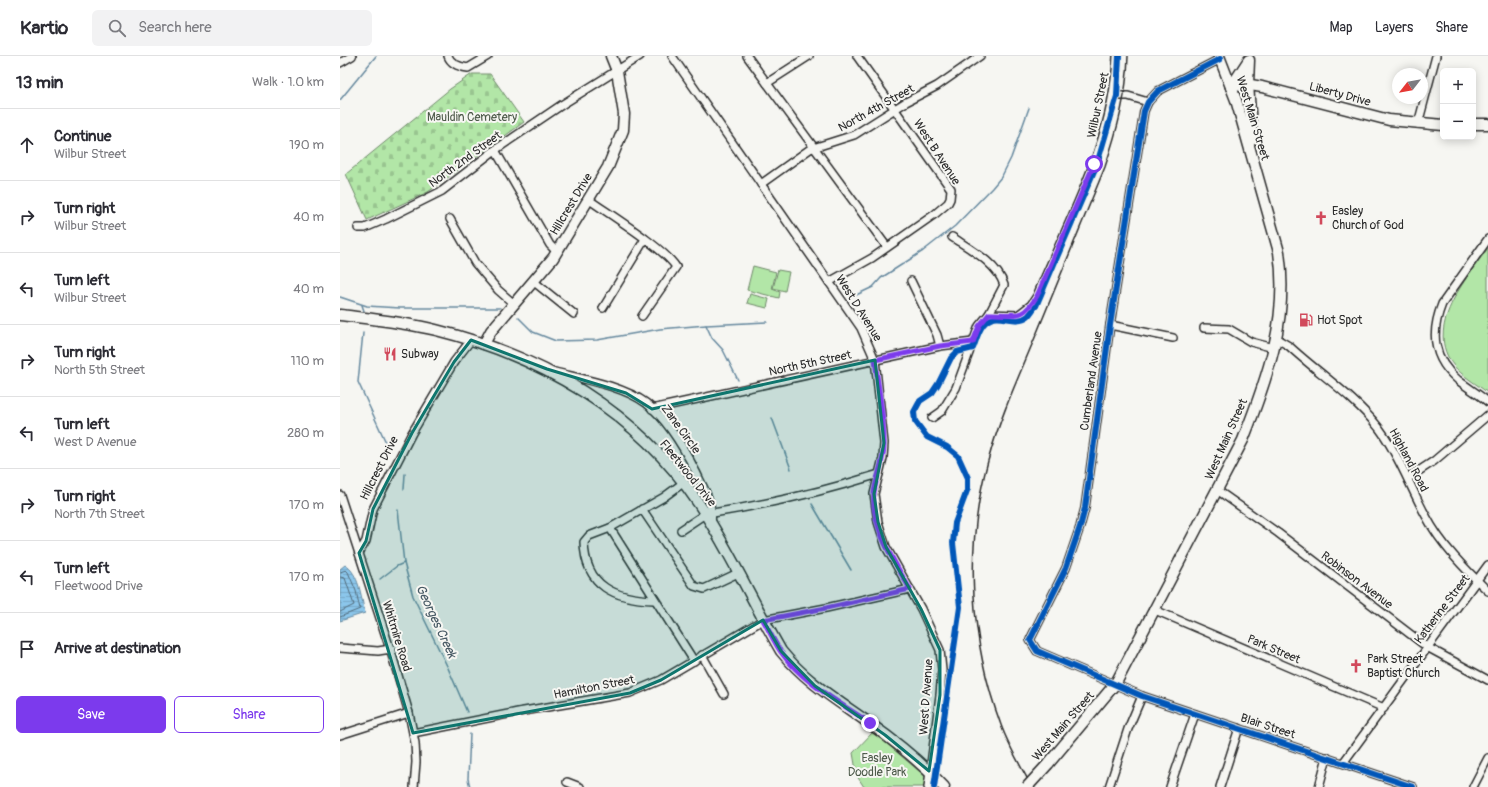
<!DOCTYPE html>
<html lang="en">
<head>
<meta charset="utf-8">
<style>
	:root { --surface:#fff; --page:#f2f2f3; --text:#2b2b33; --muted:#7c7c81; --line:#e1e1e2; --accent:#7c3aed }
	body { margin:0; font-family:Pangolin,sans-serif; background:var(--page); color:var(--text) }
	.controls { position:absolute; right:12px; top:12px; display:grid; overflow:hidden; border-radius:6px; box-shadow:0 2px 10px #0003 }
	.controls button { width:36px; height:36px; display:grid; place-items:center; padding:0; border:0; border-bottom:1px solid var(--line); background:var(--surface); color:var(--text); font:20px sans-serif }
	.compass { position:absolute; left:1052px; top:12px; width:36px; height:36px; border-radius:50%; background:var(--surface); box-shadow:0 2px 10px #0003; rotate:239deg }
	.stop { position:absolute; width:12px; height:12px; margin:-9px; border:3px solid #7c3aed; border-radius:50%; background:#fff }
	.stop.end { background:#7c3aed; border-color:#fff; box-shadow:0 1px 4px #0008 }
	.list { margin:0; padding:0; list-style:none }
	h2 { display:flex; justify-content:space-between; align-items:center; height:52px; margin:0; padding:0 16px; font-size:17px }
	h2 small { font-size:13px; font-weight:400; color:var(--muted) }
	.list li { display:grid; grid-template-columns:26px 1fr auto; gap:12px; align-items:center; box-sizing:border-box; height:72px; padding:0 16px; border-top:1px solid var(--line) }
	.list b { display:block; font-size:15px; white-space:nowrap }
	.list p { margin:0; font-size:13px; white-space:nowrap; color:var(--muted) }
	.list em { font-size:13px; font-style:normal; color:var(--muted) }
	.actions { display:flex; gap:8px; padding:12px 16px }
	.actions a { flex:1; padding:9px 0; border:1px solid var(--accent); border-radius:6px; text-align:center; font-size:14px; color:var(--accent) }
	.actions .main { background:var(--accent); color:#fff }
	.icon { flex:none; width:22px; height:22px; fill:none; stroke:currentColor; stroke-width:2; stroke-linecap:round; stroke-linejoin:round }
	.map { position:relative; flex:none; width:1148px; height:731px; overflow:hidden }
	header { display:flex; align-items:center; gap:24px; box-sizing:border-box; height:56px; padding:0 20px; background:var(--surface); border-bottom:1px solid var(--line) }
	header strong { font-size:19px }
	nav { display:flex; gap:22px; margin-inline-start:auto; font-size:14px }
	.search { width:280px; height:36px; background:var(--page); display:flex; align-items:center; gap:10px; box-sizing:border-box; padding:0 14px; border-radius:6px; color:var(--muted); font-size:15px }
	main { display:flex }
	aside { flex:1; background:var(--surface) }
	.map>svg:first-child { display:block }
	.cemetery { fill:url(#cemetery-stones); stroke:#6e8869 }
	.park { fill:#b2e6a7; stroke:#6e8869 }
	.water { fill:url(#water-rules); stroke:#65889e }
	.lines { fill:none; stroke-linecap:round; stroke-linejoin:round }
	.shore { stroke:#516978; stroke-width:1 }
	.stream { stroke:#65889e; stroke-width:1.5 }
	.street-casing { stroke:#2b2b2b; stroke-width:10 }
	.secondary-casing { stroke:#2b2b2b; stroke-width:13 }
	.street { stroke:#f6f6f2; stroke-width:7 }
	.secondary { stroke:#f6f6f2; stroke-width:10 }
	.rail { stroke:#2b2b2b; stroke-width:1.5 }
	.secondary-bridge-casing { stroke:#2b2b2b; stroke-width:13; stroke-linecap:butt }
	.secondary-bridge { stroke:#f6f6f2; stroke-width:10 }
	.cycleway-casing { stroke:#f6f6f2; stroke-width:8 }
	.cycleway { stroke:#0057b8; stroke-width:6 }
	.route { stroke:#7c3aed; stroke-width:5 }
	.marked { fill:#0f766e; fill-opacity:0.2; stroke:#0f766e; stroke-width:3; stroke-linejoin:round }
	.labels { text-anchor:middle; stroke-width:4; stroke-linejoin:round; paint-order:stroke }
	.street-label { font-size:12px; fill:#2b2b2b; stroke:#f6f6f2 }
	.park-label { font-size:12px; fill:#4d5a4a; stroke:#f6f6f2 }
	.poi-label { font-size:12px; fill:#2b2b2b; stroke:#f6f6f2; text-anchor:start }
	.water-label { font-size:13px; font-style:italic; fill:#485a65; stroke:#f6f6f2 }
</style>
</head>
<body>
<header>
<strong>Kartio</strong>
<div class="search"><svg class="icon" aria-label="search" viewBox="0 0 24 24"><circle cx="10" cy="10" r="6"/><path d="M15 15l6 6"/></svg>Search here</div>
<nav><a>Map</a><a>Layers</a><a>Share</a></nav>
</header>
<main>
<aside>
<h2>13 min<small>Walk · 1.0 km</small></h2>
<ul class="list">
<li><svg class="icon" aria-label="ahead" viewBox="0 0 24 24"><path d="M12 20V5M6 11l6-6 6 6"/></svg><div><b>Continue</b><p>Wilbur Street</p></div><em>190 m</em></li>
<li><svg class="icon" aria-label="right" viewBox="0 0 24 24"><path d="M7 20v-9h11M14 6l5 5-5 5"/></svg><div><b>Turn right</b><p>Wilbur Street</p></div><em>40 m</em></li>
<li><svg class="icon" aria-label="left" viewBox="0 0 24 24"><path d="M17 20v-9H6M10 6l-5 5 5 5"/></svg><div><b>Turn left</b><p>Wilbur Street</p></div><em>40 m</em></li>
<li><svg class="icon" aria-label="right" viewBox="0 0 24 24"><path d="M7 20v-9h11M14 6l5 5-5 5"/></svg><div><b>Turn right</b><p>North 5th Street</p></div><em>110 m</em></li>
<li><svg class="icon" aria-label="left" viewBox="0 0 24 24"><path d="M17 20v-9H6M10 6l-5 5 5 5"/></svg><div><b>Turn left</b><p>West D Avenue</p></div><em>280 m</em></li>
<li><svg class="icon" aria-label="right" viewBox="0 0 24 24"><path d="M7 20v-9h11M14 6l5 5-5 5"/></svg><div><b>Turn right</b><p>North 7th Street</p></div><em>170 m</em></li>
<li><svg class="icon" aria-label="left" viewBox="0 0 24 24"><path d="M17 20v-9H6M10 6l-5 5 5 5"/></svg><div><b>Turn left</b><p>Fleetwood Drive</p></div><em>170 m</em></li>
<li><svg class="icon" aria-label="arrive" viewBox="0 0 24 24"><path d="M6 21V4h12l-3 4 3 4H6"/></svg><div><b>Arrive at destination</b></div></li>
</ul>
<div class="actions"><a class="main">Save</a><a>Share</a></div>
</aside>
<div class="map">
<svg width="1148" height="731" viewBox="0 0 1148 731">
	<defs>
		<pattern id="cemetery-stones" width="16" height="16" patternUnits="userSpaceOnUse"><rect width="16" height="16" fill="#b2e6a7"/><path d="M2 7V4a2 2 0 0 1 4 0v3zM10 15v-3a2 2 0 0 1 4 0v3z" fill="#99c590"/></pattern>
		<pattern id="water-rules" width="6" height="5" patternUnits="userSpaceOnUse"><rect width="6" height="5" fill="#8bc6eb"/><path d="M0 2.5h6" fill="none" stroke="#78aaca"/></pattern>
	</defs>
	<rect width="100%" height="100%" fill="#f6f6f2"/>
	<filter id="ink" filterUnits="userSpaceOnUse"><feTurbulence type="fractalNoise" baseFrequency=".025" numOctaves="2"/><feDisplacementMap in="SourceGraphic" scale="8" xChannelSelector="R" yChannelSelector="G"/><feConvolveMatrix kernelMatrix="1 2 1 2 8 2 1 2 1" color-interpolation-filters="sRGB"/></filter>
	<g filter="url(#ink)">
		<path class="cemetery" d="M132,18H150L184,66L88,136L27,164L6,118L110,33Z"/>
		<g class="park">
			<path d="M1148,192V337C1138,329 1121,319 1114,310C1083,272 1126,223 1148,192Z"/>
			<path d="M413,210L436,216L432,233L440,236L439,242L407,234Z"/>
			<path d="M438,214L449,216L445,235L433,232Z"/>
			<path d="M410,238L429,243L427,252L407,247Z"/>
			<path d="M533,676L586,721L584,731H524L517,720L513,697Z"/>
		</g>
		<path class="water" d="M5,509C19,517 21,541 25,557L0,565V513Z"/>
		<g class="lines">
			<g class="shore">
				<path d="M0,516L6,514L8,516L16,535L20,553L0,561"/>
				<path d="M0,521L5,522L14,549L0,556"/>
			</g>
			<g class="stream">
				<path d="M0,44L36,0"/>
				<path d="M514,240L533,231L541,222L583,195L615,170L652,132L662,120L671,102L689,52"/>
				<path d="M0,241L27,250L60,252H160"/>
				<path d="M22,249L24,255"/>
				<path d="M178,261L193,276L216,285L257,284L320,273L366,269L427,266"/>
				<path d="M366,269L372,282L383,294L398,324"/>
				<path d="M23,277L18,326L49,393"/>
				<path d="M432,362L451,413"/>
				<path d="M64,433L65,418"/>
				<path d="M472,448L511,514"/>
				<path d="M58,454L64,507L73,540L108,612L127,656"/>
				<path d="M40,523L57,510L64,507"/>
				<path d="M130,731L128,723L130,678"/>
			</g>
			<g class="street-casing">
				<g id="street">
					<path d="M108,0C111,8 120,11 128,12L148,0"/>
					<path d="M332,0L521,272L535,304L544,387L543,402L534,438L538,466L546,491L581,553L600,594L602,614L600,639L588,731"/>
					<path d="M407,0L547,191"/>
					<path d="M880,3L818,35L808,46L804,55L770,269L745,452L740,471L726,512L690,584L697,595L802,640L1073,731"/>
					<path d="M0,7L12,0"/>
					<path d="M427,27L469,0"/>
					<path d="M773,40H788L808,46"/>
					<path d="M1078,68L1096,0"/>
					<path d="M155,94L210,189L217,196"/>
					<path d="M421,128L470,93L514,79L566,46L597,30L640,0"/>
					<path d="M248,143C269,158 324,192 336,211L302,260"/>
					<path d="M110,163L135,207L158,234L174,248"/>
					<path d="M18,172H25L46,163L102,135L155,94L223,48L300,0"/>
					<path d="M612,181C630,193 657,207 664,229L649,258"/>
					<path d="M1148,183L1102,248C1090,278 1093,303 1118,324C1128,332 1139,338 1148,346"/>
					<path d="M193,225L234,258"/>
					<path d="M571,225L597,279L600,290"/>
					<path d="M489,226L532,202L595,158L608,147L610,143L611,133L517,0"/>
					<path d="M263,252L305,183"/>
					<path d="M770,269L833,282"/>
					<path d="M864,272L889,273L911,286L934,292"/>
					<path d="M937,283L949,290C978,317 1014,340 1039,372C1059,399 1070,431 1086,460C1101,489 1125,513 1148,535"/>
					<path d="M215,316C243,323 283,330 306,347C328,364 344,392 356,416C364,433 374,448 371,467"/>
					<path d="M312,353L600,290L633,286"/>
					<path d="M592,362L602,355L616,332L639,270L649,258L678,259L691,249L697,240C729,163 774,85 777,0"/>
					<path d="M1068,422L1094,405L1148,359"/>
					<path d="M343,427L324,441L270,472L354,605"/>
					<path d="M877,434L938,477L1087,591L1148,624"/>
					<path d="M0,439L52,599L69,657L75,687L76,706L74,731"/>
					<path d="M302,453L354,530L364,533L398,517"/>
					<path d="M373,457C429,448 485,435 539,418"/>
					<path d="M270,472L249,480L244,486C245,531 276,543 314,544"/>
					<path d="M341,474L365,458"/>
					<path d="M19,497L26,485L33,453L72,377L114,306L131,284"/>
					<path d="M815,554L1044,652"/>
					<path d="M0,592L38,595L51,593"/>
					<path d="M362,599L384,638"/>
					<path d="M73,677L178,656L290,637L321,624L423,564L486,552L570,533"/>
					<path d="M0,679L69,657"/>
					<path d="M1003,707L1148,509"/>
					<path d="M227,726L240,731"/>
					<path d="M769,731L788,673L802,640"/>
					<path d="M830,731L855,658"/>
					<path d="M880,731L899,672"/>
					<path d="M979,731L987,701"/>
					<path d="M1133,731L1148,702"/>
				</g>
			</g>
			<g class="secondary-casing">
				<g id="secondary">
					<path d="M909,4L908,28L912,84"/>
					<path d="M891,31L905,28L922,31L1049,64L1103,69"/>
					<path d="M891,31L908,5"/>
					<path d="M1133,68H1148"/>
					<path d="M0,259C32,263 64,266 96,274C201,300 297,355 359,448C390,495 413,547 441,595C467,627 497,644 529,667C556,686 582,707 604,731"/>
					<path d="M144,288L151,275L213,202L268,111L283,74L284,58L277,15L271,0"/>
					<path d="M708,708L776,627L903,384C927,323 949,263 939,196L896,44L879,0"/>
				</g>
			</g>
			<use href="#street" class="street"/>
			<use href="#secondary" class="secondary"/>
			<path class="rail" d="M692,731C681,711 669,691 661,669C630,585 624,492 648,405C660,361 679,320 696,279C719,223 742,167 765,111C777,75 787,39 788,0"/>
			<g class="secondary-bridge-casing">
				<path id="secondary-bridge" d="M687,731L708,708"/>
			</g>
			<use href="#secondary-bridge" class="secondary-bridge"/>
			<g class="cycleway-casing">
				<g id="cycleway">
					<path d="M880,3L818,35L808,46L804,55L770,269L745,452L740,471L726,512L690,584L697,595L802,640L1073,731"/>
					<path d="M594,731L620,551L613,487L615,467L628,432V422L618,400L607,391L587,381L575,365L574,356L580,345L592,337L598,328L611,302L617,296L633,292C636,285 638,275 643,269C656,252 674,271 688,260C691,257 693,253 696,250L757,108L777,40L779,0"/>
				</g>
			</g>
			<use href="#cycleway" class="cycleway"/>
		</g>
	</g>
	<g class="lines" filter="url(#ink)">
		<path class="route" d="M530,667C499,646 463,627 441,596C434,586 429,574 423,564L486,552L570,533C555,507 530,470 534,437C536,420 545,404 544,386C544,359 538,331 535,304L600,290L633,286L639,270L649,258C675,257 681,266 697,240L754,108"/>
	</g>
	<path class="marked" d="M131,284L207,313L286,337L312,353L535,304L544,387L534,438L538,466L546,491L581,553L600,594V639L589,715L545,679L475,630L441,595L423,564L321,624L290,637L73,677L19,497L26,485L33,453L72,377L114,306Z"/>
	<defs>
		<g id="church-bare" transform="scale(1.08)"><path d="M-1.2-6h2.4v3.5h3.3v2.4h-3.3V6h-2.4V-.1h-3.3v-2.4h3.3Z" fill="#d1495b" stroke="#f6f6f2" stroke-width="2.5" paint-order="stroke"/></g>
		<g id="fuel-bare" transform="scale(1.08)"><path d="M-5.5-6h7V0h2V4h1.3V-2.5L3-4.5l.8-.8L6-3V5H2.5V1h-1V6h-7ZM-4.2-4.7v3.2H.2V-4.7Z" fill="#d1495b" stroke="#f6f6f2" stroke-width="2.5" paint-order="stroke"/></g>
		<g id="restaurant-bare" transform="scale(1.08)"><path d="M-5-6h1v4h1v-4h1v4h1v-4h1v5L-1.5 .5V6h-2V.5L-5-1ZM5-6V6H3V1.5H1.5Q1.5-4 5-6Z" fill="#d1495b" stroke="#f6f6f2" stroke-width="2.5" paint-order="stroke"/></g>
	</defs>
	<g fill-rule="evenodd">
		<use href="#church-bare" x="981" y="162"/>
		<use href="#fuel-bare" x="966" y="264"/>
		<use href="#restaurant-bare" x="50" y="298"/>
		<use href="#church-bare" x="1016" y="610"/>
	</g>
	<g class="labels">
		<g class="street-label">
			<text transform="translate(1000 38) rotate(15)" y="4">Liberty Drive</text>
			<text transform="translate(758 49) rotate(-78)" y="4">Wilbur Street</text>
			<text transform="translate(536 52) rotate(-29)" y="4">North 4th Street</text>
			<text transform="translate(913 62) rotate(73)" y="4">West Main Street</text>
			<text transform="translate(597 96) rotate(57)" y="4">West B Avenue</text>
			<text transform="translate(125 103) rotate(-36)" y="4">North 2nd Street</text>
			<text transform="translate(231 148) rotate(-59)" y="4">Hillcrest Drive</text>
			<text transform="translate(519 252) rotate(58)" y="4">West D Avenue</text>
			<text transform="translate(470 307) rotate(-12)" y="4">North 5th Street</text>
			<text transform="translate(751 325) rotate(-82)" y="4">Cumberland Avenue</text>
			<text transform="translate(341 373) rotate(54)" y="4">Zane Circle</text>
			<text transform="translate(886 383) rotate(-66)" y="4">West Main Street</text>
			<text transform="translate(1069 404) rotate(62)" y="4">Highland Road</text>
			<text transform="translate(39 412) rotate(-63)" y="4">Hillcrest Drive</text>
			<text transform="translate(348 417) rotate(51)" y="4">Fleetwood Drive</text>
			<text transform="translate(1017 524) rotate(37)" y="4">Robinson Avenue</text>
			<text transform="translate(1102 553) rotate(-53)" y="4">Katherine Street</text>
			<text transform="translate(57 580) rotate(73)" y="4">Whitmire Road</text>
			<text transform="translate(934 593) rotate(23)" y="4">Park Street</text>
			<text transform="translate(254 631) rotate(-11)" y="4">Hamilton Street</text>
			<text transform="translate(586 641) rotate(-86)" y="4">West D Avenue</text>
			<text transform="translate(723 670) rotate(-49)" y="4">West Main Street</text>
			<text transform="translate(928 670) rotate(18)" y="4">Blair Street</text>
		</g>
		<g class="park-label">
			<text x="132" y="65">Mauldin Cemetery</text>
			<text x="537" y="706">Easley<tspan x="537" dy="14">Doodle Park</tspan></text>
		</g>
		<g class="poi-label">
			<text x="992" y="159">Easley<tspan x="992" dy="14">Church of God</tspan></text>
			<text x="977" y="268">Hot Spot</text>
			<text x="61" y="302">Subway</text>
			<text x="1027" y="607">Park Street<tspan x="1027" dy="14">Baptist Church</tspan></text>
		</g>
		<g class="water-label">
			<text transform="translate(97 565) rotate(65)" y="5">Georges Creek</text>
		</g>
	</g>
</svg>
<div class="controls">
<button>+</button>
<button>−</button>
</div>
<svg class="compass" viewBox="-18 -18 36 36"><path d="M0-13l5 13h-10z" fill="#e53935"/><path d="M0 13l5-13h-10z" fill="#7c7c81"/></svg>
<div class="stop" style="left:754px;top:108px"></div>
<div class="stop end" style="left:530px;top:667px"></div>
</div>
</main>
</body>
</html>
